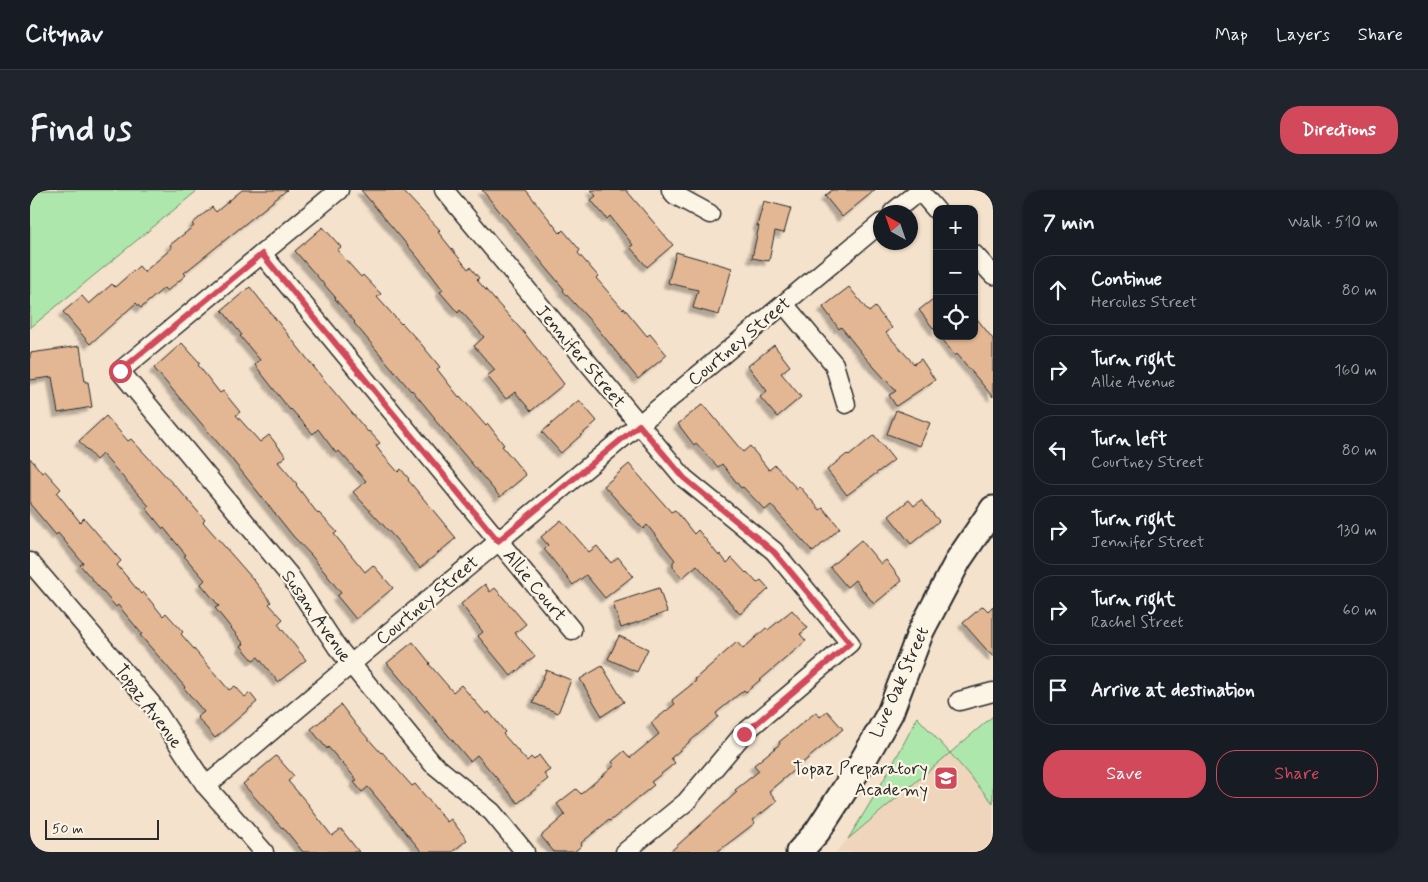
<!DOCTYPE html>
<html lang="en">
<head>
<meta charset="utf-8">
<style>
	:root { --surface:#171b24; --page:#20242c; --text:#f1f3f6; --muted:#9ea1a6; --line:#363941; --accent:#d1495b }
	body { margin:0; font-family:Mynerve,sans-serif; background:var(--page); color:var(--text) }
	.controls { position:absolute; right:15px; top:15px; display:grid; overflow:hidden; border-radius:10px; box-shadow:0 1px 4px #0004 }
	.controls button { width:45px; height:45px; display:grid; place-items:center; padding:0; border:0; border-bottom:1px solid var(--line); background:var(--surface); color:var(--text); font:25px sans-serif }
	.compass { position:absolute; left:843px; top:15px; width:45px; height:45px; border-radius:50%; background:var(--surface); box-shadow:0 1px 4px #0004; rotate:320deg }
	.scale { position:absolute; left:15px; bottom:12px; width:114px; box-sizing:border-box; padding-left:5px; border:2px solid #2b2b2b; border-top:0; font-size:14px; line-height:18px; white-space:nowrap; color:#2b2b2b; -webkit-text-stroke:4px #fcf5e5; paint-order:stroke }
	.stop { position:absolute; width:15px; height:15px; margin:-11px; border:4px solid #d1495b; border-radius:50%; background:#fff }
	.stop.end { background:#d1495b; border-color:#fff; box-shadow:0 1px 5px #0008 }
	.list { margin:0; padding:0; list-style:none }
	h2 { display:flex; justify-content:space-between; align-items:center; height:65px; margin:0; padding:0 20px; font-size:21px }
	h2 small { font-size:16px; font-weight:400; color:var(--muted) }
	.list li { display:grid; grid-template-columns:32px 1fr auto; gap:15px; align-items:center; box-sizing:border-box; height:70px; margin:0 10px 10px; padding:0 10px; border:1px solid var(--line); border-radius:20px }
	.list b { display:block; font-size:19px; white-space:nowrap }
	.list p { margin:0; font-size:16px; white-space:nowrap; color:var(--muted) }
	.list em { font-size:16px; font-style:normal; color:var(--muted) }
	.actions { display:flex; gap:10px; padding:15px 20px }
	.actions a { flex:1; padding:11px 0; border:1px solid var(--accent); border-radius:20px; text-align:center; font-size:18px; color:var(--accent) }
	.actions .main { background:var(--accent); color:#fff }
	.icon { flex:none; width:28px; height:28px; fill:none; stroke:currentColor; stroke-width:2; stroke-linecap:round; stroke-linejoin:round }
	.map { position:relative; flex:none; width:963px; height:662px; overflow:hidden; border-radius:20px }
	header { display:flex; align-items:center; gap:30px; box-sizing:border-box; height:70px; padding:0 25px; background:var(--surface); border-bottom:1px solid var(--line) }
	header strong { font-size:24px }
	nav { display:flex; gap:28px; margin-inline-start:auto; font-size:18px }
	.intro { display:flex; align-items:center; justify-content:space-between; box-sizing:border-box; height:120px; padding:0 30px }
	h1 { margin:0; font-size:35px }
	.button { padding:12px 22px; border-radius:20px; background:var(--accent); color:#fff; font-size:18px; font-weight:700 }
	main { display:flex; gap:30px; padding:0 30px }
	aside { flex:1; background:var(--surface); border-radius:20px; box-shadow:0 1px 4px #0004 }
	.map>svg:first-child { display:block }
	.built { fill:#efd5bb }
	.green { fill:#aee7ab; stroke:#6c896b }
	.building { fill:#e3b793; stroke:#2b2b2b; filter:url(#shadow) }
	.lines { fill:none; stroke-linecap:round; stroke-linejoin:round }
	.street-casing { stroke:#2b2b2b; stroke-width:21 }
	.secondary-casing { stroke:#2b2b2b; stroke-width:29 }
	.street { stroke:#fcf5e5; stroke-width:18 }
	.secondary { stroke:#fcf5e5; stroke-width:25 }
	.route { stroke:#d1495b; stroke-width:6 }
	.labels { text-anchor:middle; stroke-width:4.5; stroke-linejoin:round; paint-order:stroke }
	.street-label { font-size:18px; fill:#2b2b2b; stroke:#fcf5e5 }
	.poi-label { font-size:18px; fill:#2b2b2b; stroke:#fcf5e5; text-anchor:end }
</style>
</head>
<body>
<header>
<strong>Citynav</strong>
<nav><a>Map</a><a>Layers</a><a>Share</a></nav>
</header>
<div class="intro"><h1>Find us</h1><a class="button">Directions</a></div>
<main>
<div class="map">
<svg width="963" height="662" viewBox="0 0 963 662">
	<defs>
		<filter id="shadow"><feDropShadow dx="-4.5" dy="4.5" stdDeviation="1" flood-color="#0004"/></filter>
	</defs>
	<rect width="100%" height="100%" fill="#f4e2cc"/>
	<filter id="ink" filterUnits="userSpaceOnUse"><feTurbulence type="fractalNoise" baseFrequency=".02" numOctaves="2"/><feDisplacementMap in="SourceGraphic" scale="10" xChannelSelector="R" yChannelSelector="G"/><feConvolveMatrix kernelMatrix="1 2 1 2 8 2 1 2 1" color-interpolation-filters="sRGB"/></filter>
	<g filter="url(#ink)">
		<path class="built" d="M920,563L963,613V662H806L818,649Z"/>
		<g class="green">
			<path d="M0,0H168L0,138Z"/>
			<path d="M963,526V613L920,563L818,649C843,609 867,569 887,527L920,563Z"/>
		</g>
		<g class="building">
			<path d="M212,0H257L179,63L154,83L156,85L137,101L134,98L111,118L106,113L60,154L33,122L52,106L59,114L82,94L85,97L109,76L114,82L142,58L140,55L164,36L162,34L182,17L186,22Z"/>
			<path d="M331,0H372L410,40L408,42L438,79L440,77L449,88L447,90L496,145L534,194L501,221L485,202L476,209L457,186L465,180L444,156L454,147L430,120L428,123L410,102L413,100L394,75Z"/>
			<path d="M452,0H496L530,43L533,40L550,60L548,63L568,86L566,88L593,119L594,118L617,146L620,144L637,165L608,189L568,139L533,101L534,99Z"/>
			<path d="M561,0H596L643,55L617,77L600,57L603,55L580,26L577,29L561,10L566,6Z"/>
			<path d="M802,0H845L812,27L795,6Z"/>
			<path d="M734,11L761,18L754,43L745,41L739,71L722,68L729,36H727Z"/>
			<path d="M293,37L311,57L307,60L331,87L333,85L351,104L347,107L371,134L372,133L392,155L410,177L407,179L429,207L430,206L456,236L458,234L474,255L472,256L496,285L470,307L404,229L405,228L382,200L381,201L324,133L325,132L305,109L306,108L265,61Z"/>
			<path d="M646,62L702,78L689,125L663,118L668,100L638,93Z"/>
			<path d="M220,97L295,191L338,242L339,241L350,253L346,256L352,264L368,282L371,279L379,289L378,290L426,348L390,378L365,348L323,302L336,291L309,261L306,263L288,239L283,244L261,219L260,220L225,175L230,170L210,146L212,145L192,120Z"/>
			<path d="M819,97L839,122L845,117L862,138L856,143L884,174L891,169L905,190L866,216L859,205L866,201L834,166L811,137L809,139L793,117Z"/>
			<path d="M907,106V143L889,120Z"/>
			<path d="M944,125L963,149V207L927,164L925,166L910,146H944Z"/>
			<path d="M152,153L170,173L168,175L190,203L193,201L210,222L206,225L230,252L239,245L256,266L248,272L267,294L266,295L288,324L289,323L307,342L304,344L335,382L343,375L363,398L326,429L307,406L311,403L281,365L263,346L200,267L124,178Z"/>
			<path d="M744,155L760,176L751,183L771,207L747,227L730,207L737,201L718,176Z"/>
			<path d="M50,156L55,192H58L62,217L28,223L22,187L0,190V163Z"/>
			<path d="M549,210L567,231L531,263L512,242Z"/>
			<path d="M673,214L713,262L720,256L739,280L745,275L767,299L769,296L790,320L793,318L810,338L783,362L741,315L735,320L713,297L711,298L692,274L688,277L666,253L664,255L648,234Z"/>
			<path d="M866,220L900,233L890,256L857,244Z"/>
			<path d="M76,226L98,251L101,249L144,295H145L175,330L173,332L223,389L241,412L239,414L253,429L248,434L276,470L248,492L228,467L223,470L211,456L214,454L185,418L189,416L171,394L175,390L154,366L156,365L134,338L133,339L116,318L119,316L72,264L66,270L49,251Z"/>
			<path d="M844,245L864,270L817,305L797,280L817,264L819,266Z"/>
			<path d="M0,268L12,283L15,281L31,299L27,303L50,332L54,328L91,371L87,375L111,404L113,402L133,426L136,423L153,442L151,444L199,500L205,496L215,507L220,503L227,512L185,548L167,527L174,522L154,498L155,497L110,445L112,444L88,415L86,417L50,375L53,373L28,343L26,345L0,314Z"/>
			<path d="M599,274L641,322L645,320L664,344L668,340L689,366L690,364L697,373L702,368L716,383L717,382L727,393L731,390L739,399L710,424L667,375L652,388L643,377V372L645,370L617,335L613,339L574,296Z"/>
			<path d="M879,310L884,316L891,310L909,331L881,354L859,326Z"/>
			<path d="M531,330L559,362L567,356L581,373L588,367L603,386L575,408L556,385L543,395L514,359L518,355L511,347Z"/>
			<path d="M831,350L851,374L856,370L872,391L844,414L825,390L817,397L800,377Z"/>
			<path d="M455,394L460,402L465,398L496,434L485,443L505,466L481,486L448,446L453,442L431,414Z"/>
			<path d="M629,398L637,422L591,438L583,413Z"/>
			<path d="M953,416L958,421L963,416V467L933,433Z"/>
			<path d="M762,420L778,438L770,444L776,451L716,502L714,500L686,523L688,527L641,568L645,573L621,592L624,595L614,603L580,631L579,630L551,653L552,655L544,662H524L511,646L535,625L527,614L546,599L551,604L585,575L582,572L594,561L600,568L629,544L621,533L645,514L642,510L666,491L665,489L707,452L713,459L736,438L738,440Z"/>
			<path d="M589,446L618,459L607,482L578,469Z"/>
			<path d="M383,452L400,473L399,474L423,502L431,495L456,524L459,522L475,542L473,544L497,571L501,567L504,570L509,565L520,580L514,584L518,589L488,613L447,565L440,571L357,473Z"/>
			<path d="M572,476L594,512L572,526L550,489Z"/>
			<path d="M516,480L541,490L528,523L503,513Z"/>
			<path d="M311,515L326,535L351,563L352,562L382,596L385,594L417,632L421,629L437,650L422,662H392L338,597L332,602L324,592L327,590L298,557L297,559L281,539Z"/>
			<path d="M797,521L813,539L739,601L747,611L723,630L725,633L687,662H640L707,602L705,600L729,581L724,575L750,554L749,552L786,522L790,527Z"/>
			<path d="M246,566L264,586L258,591L279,615H278L302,646L311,639L329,662H273L253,637L252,638L213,594Z"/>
		</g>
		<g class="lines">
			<g class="street-casing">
				<g id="street">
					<path d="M309,0L90,181L260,386L307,457L402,573L462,622L495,662"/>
					<path d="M414,0L654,288L744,361L820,453L714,543L656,612L595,662"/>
					<path d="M641,0L645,5L680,24"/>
					<path d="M889,0L907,21"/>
					<path d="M863,22L889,1"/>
					<path d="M232,64L542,440"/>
					<path d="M944,64L963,85"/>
					<path d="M754,114L804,174L816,214"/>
					<path d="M0,372L121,513L176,596L234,662"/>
					<path d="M929,511L963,502"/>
					<path d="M176,596L321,474L851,33"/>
				</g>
			</g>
			<g class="secondary-casing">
				<path id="secondary" d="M769,662L787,642L828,579L860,523L891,441L929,369L963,319"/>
			</g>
			<use href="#street" class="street"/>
			<use href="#secondary" class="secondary"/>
		</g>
	</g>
	<g class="lines" filter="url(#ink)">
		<path class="route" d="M90,181L232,64L468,351L609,235L654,288L744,362L820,453L714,544"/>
	</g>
	<defs>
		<g id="school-square" transform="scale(1.25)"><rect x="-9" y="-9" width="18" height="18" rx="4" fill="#d1495b" stroke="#fcf5e5"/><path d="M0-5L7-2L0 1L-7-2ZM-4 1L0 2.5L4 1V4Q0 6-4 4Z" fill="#fff"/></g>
	</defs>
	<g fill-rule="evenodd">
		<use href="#school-square" x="916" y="588"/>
	</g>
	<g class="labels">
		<g class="street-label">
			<text transform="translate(709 151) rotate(-40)" y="6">Courtney Street</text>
			<text transform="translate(551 166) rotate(50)" y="6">Jennifer Street</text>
			<text transform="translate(505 395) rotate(50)" y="6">Allie Court</text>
			<text transform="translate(397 410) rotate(-40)" y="6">Courtney Street</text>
			<text transform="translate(287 426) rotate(55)" y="6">Susan Avenue</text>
			<text transform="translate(869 492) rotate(-66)" y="6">Live Oak Street</text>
			<text transform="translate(119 516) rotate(53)" y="6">Topaz Avenue</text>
		</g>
		<g class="poi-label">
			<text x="898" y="584">Topaz Preparatory<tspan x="898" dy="21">Academy</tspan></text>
		</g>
	</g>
</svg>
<div class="controls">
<button>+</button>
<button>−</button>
<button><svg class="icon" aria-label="locate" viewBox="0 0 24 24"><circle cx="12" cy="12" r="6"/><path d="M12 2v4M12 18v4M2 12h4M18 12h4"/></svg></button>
</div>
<svg class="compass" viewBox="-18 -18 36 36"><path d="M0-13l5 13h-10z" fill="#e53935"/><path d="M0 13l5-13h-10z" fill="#9ea1a6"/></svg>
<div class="scale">50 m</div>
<div class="stop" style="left:90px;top:181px"></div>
<div class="stop end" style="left:714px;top:544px"></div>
</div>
<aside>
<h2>7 min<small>Walk · 510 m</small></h2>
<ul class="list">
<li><svg class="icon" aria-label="ahead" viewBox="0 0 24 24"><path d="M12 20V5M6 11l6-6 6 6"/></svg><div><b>Continue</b><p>Hercules Street</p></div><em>80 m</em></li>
<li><svg class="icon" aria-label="right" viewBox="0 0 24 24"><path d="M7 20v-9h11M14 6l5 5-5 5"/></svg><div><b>Turn right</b><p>Allie Avenue</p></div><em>160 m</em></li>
<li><svg class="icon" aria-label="left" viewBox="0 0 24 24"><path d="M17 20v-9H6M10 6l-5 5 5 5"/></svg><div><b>Turn left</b><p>Courtney Street</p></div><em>80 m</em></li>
<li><svg class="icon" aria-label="right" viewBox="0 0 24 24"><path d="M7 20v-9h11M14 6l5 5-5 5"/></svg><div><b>Turn right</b><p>Jennifer Street</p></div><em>130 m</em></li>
<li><svg class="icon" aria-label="right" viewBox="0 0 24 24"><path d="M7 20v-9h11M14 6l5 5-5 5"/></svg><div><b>Turn right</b><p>Rachel Street</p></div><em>60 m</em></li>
<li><svg class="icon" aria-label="arrive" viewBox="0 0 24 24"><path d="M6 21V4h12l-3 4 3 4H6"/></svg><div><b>Arrive at destination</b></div></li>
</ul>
<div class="actions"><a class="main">Save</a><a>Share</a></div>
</aside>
</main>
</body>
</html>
